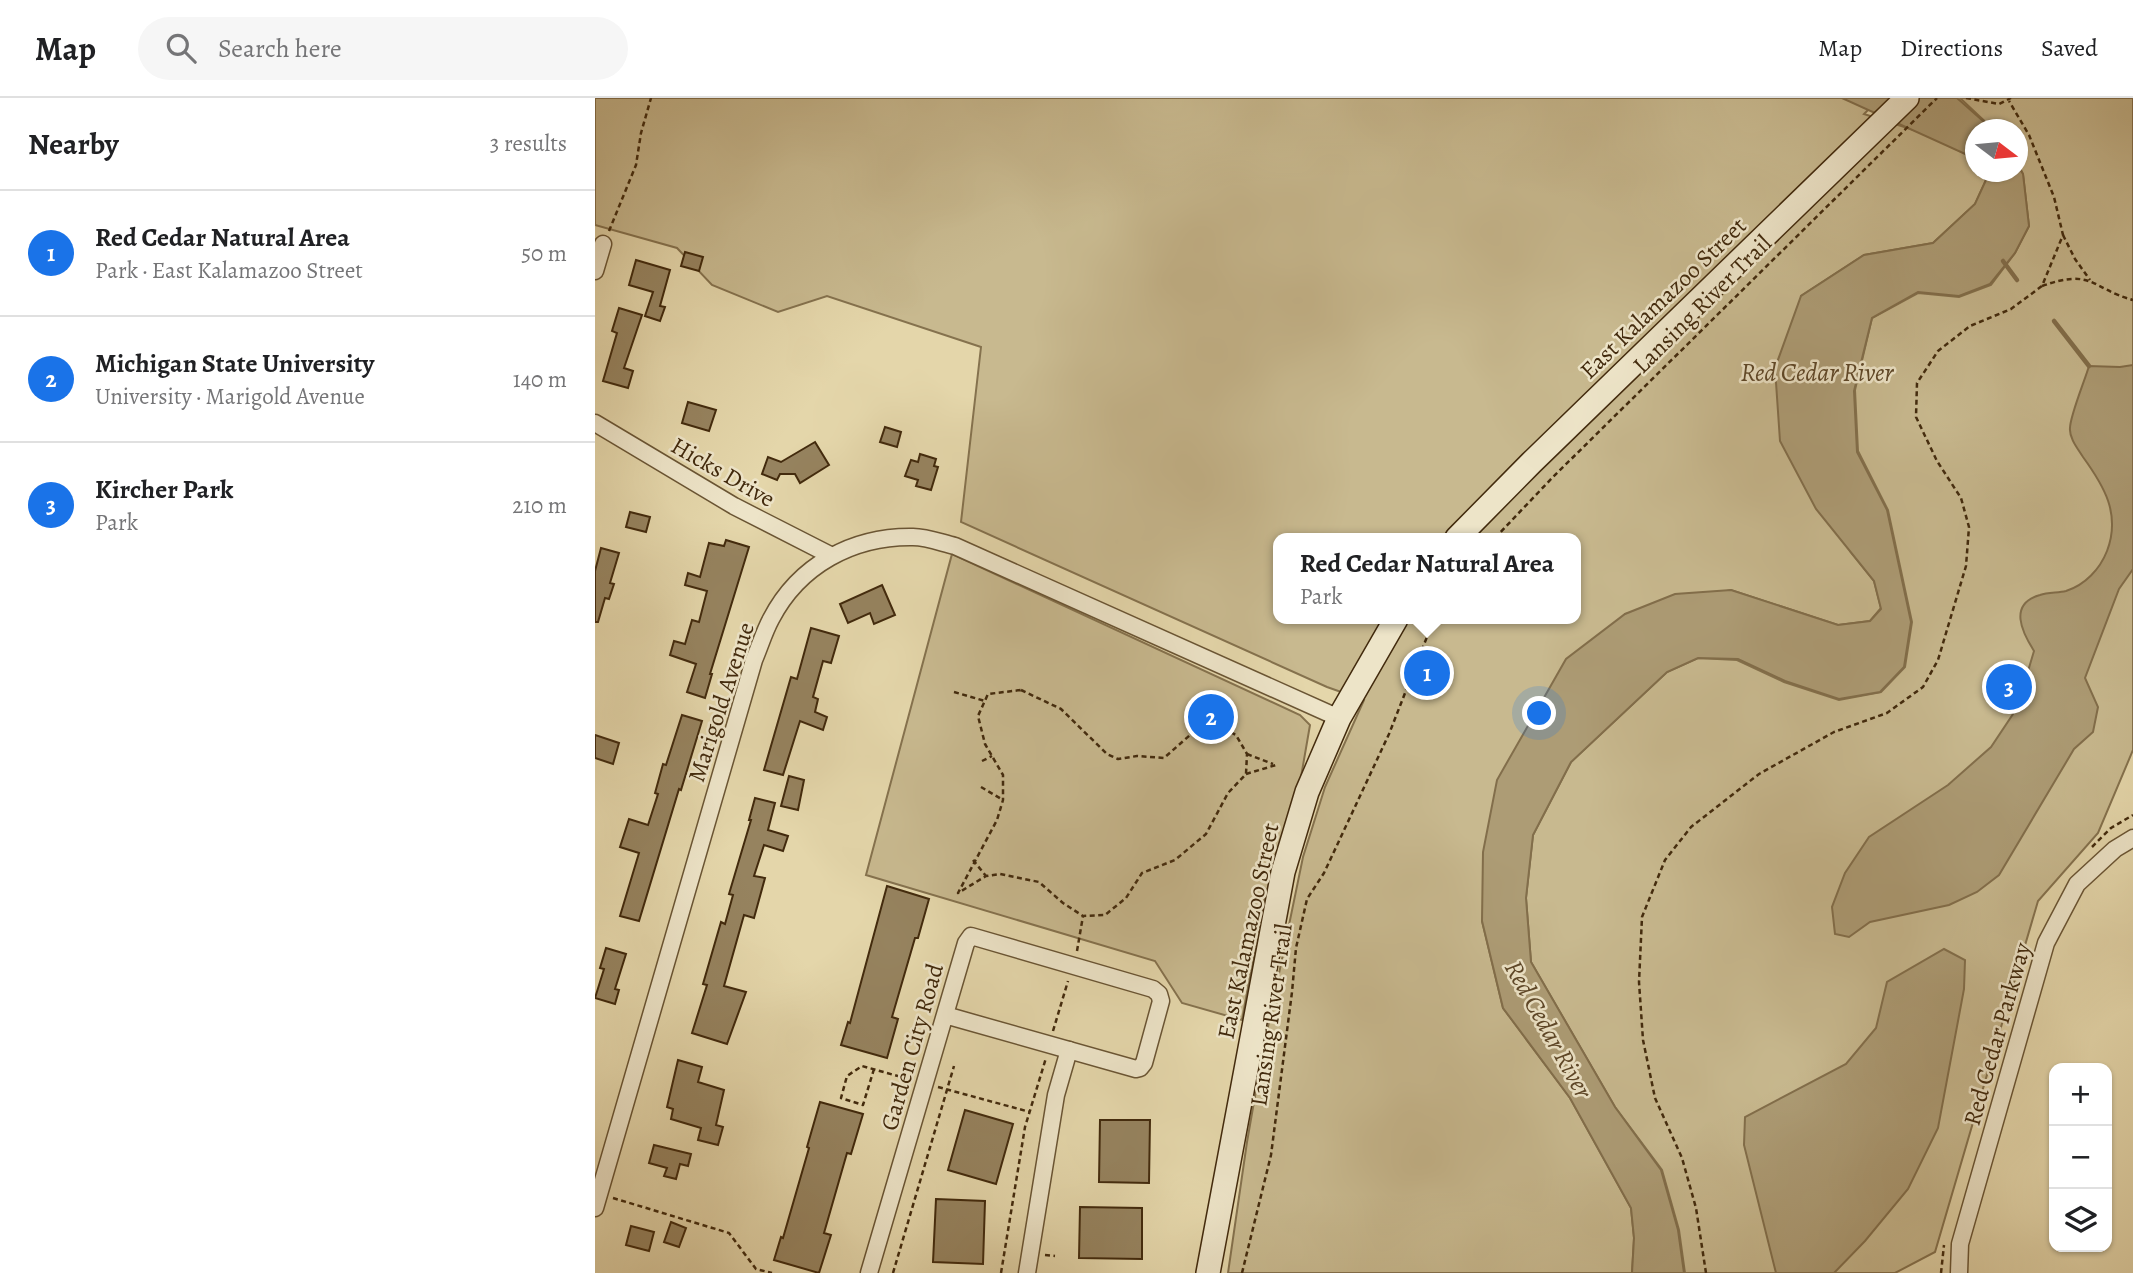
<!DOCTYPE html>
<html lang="en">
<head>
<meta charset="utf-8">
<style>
	:root { --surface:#fff; --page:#f6f6f6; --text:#202124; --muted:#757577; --line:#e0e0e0; --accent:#1a73e8 }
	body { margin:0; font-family:Alegreya,serif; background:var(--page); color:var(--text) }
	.controls { position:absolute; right:21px; bottom:21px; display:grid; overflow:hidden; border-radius:14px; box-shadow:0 2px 5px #0004 }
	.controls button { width:63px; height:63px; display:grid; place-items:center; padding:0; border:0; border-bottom:2px solid var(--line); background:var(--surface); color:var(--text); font:35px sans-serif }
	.compass { position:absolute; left:1370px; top:21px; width:63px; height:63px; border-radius:50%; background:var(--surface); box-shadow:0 2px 5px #0004; rotate:106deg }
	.you { position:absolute; left:945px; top:616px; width:24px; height:24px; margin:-18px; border:5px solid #fff; border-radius:50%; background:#1a73e8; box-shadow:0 0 0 10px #1a73e833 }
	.badge { display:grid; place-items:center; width:46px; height:46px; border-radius:50%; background:var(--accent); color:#fff; font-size:23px; font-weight:700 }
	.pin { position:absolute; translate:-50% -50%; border:4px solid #fff; box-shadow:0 2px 7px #0006 }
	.popup { position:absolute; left:678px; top:435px; width:308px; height:91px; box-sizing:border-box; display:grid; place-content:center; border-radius:14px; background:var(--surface); filter:drop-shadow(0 2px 5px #0005); font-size:23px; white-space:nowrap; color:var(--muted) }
	.popup b { font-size:26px; color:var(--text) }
	.popup::after { content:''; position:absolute; left:50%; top:100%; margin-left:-14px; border:14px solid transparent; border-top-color:var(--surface) }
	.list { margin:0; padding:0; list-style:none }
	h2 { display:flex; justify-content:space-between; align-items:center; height:91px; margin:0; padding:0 28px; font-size:30px }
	h2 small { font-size:23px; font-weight:400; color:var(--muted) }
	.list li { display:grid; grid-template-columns:46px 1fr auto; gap:21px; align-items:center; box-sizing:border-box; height:126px; padding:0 28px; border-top:2px solid var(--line) }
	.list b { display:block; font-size:26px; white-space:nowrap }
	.list p { margin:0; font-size:23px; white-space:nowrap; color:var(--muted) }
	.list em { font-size:23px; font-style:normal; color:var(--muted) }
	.icon { flex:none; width:38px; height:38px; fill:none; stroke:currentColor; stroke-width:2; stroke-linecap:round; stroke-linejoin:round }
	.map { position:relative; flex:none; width:1538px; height:1175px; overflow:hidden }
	header { display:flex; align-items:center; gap:42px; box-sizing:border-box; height:98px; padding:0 35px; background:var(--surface); border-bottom:2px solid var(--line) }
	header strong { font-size:33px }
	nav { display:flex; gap:38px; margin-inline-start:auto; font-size:24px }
	.search { width:490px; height:63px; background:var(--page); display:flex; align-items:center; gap:18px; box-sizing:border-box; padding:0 24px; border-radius:38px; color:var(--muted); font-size:26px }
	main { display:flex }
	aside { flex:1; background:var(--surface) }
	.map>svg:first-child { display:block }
	.green { fill:#c8b98f; stroke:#85724e; stroke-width:2; fill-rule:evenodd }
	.water { fill:#ad9c75; stroke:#826e4b; stroke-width:2 }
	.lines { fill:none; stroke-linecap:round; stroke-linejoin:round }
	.stream { stroke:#826e4b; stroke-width:4.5 }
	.building { fill:#96835f; stroke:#422a0d; stroke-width:2 }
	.street-casing { stroke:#6a5534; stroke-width:19 }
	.secondary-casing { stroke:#422a0d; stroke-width:26 }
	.path { stroke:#422a0d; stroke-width:2.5; stroke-dasharray:5 3.5; stroke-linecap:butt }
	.street { stroke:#ede4c8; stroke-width:16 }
	.secondary { stroke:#ede4c8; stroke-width:23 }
	.labels { text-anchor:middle; stroke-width:5; stroke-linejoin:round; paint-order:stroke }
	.street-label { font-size:24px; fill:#422a0d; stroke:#ede4c8 }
	.water-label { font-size:26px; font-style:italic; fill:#5d4627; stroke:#ede4c8 }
</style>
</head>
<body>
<header>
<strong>Map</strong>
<div class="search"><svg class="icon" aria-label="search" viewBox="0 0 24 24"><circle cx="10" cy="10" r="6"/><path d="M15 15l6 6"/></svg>Search here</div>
<nav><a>Map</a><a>Directions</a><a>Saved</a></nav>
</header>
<main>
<aside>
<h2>Nearby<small>3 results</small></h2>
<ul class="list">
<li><span class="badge">1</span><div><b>Red Cedar Natural Area</b><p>Park · East Kalamazoo Street</p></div><em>50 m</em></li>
<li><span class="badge">2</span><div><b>Michigan State University</b><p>University · Marigold Avenue</p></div><em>140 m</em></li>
<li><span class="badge">3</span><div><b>Kircher Park</b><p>Park</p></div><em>210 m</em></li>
</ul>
</aside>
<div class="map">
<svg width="1538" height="1175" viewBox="0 0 1538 1175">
	<rect width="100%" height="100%" fill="#e4d6aa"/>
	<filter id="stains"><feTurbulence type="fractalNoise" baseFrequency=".00286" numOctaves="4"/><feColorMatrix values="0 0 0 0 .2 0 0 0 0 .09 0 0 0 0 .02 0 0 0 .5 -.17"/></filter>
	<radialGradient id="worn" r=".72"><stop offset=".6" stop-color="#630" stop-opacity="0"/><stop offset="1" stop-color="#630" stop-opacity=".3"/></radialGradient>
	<g class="green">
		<path d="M0,0H1285L1269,16L1328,35L1377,59L1380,65V74H1386L1391,82L1380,106L1338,145L1269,157L1206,198L1255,453L1279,483L1286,510L1275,523L1243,527L1136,492L1030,516L887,823L908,910L975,1000L1036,1110L1039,1140L1037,1175H633L652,1044L667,958L708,759L730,689L769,602L732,589L366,424L386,249L232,198L183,214L117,187L82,150L0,127ZM683,440H981V521H683Z"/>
		<path d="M1365,0H1538V652L1503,735L1443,803L1340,1154L1300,1175H1090L1084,1132L1067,1072L1020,1009L936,864L931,800L938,737L976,664L1072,574L1103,560L1142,562L1189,584L1244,602L1286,594L1310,569L1317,524L1293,412L1263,353L1260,292L1277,220L1323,195L1364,199L1396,187L1420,155L1434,128L1428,76L1423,66L1422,32L1398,31Z"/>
		<path d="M357,456L705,617L715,627L706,679L669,803L647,922L587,905L560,863L271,777Z"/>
	</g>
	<g class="water">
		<path d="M1247,0H1362L1397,31L1380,32V65L1377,59Z"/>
		<path d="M1423,68L1428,76L1434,128L1420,155L1395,186L1364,198L1323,194L1277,220L1259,293L1262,354L1292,412L1316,524L1309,569L1285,594L1244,601L1190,583L1143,561L1103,560L1072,574L976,664L938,737L931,800L936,864L1020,1009L1066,1072L1083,1132L1089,1175H1037L1039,1140L1036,1110L975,1000L908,910L887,823L888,754L902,682L971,561L1030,516L1080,496L1136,492L1243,527L1275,523L1286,511L1279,483L1221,411L1185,343L1180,270L1206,198L1269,157L1338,145L1380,106L1391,82L1386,74H1422Z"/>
		<path d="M1538,267V471L1524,491L1490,580L1503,609L1498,634L1479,651L1404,777L1382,794L1354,807L1275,824L1254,839L1240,836L1237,809L1250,775L1274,739L1353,687L1396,649L1422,610L1439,553C1427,534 1413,506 1445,497C1453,494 1463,495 1471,493C1490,487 1505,471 1512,453C1526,416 1509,388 1488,359C1483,351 1474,340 1475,330C1475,318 1490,282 1494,268L1525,269Z"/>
		<path d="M1349,851L1370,862L1369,891L1343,1030L1313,1091L1270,1143L1239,1175H1181L1149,1047L1150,1019L1251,966L1281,930L1292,884Z"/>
	</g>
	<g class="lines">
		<g class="stream">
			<path d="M1408,163L1422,182"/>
			<path d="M1459,223L1494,268"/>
		</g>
	</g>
	<g class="building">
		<path d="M90,154L108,159L104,173L86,168Z"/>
		<path d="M41,162L75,172L65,208L70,209L65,223L50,218L58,194L34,187Z"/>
		<path d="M24,210L47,217L29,270L38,273L33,290L8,283L22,235L17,233Z"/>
		<path d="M93,304L121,312L114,333L87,325Z"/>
		<path d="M290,329L306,334L302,349L285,344Z"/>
		<path d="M220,344L234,367L205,385L200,376H185L182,382L167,376L173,359L186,364Z"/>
		<path d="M325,356L341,361L339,368L343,369L336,392L321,388L323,382L310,378L316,362L323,364Z"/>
		<path d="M35,414L55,419L51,434L31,429Z"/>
		<path d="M131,442L154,449L115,576H117L110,600L92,594L101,566L75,557L79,543L90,546L97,522L104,524L112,493L90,487L93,475L105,479L114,445L129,448Z"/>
		<path d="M6,450L24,455L15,485L19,486L14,501L10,500L3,524H0V473Z"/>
		<path d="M287,487L300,517L279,526L275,515L253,525L245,506Z"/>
		<path d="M216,530L244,538L236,565L228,563L218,599L223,601L220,614L232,619L228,632L205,623L188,677L169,672L196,579L202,581Z"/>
		<path d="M87,617L107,623L86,692L84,691L44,823L25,818L44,755L25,749L34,721L53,727L63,696L60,695L68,666L71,667Z"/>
		<path d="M0,637L24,645L18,666L0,660Z"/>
		<path d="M194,678L209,682L203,712L186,708Z"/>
		<path d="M160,700L180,705L173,732L193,738L188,753L169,747L159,778L170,780L159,820L149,817L129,888L151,894L132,946L97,935L112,887L108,886L126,824L130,826L138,797L134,796L156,722H154Z"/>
		<path d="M292,788L334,801L323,840H320L297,919L303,921L292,960L246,947L253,924L255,925Z"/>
		<path d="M11,850L31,856L20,891L24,892L20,906L0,900L9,871L5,870Z"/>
		<path d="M83,962L107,969L103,984L129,992L121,1027L128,1029L123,1047L103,1042L106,1030L76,1021L78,1011L72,1009Z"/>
		<path d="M225,1004L268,1016L256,1056L252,1055L229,1135L236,1137L224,1175L179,1162L186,1139L188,1140L214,1050L212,1049Z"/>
		<path d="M370,1012L418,1026L401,1086L353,1072Z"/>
		<path d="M505,1022H555L554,1085L504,1084Z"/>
		<path d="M59,1047L96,1056L93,1068L85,1066L81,1081L69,1078L72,1070L54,1065Z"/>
		<path d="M341,1101L390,1103L388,1166L338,1164Z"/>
		<path d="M485,1109L547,1110V1161L484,1160Z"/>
		<path d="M76,1124L91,1130L84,1149L69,1144Z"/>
		<path d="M36,1128L59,1134L54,1153L31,1147Z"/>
	</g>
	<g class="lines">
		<g class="street-casing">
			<g id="street">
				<path d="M0,173L8,146"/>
				<path d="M0,325L139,408L235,457"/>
				<path d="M0,1110L159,562C165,548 169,534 176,521C204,467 258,438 318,439C332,439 347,445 360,448L744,620"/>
				<path d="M274,1175L371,845L376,838L558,891L564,896L566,903L549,965L545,970L541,971L350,917"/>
				<path d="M432,1175L461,997L474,952"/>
				<path d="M1364,1175L1365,1146L1451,845L1482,786L1520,751L1538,740"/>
			</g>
		</g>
		<g class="secondary-casing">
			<g id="secondary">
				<path d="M862,440L936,365L1312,0"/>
				<path d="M613,1175L688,774L712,694L744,620L801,521"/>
			</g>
		</g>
		<g class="path">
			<path d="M1371,0L1404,6L1416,0"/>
			<path d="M14,133L41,67L46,35L56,0"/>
			<path d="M1468,137L1480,161L1495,182"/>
			<path d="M1447,188C1498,170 1495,190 1538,202"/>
			<path d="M900,440L957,380L1342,0"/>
			<path d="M426,592L466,611L512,656L523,661L542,658L569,660L603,630L626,629L641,637L652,656L651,676L633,695L611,736L580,762L547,775L531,800L510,817L488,818L468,805L444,784L405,776L391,778L363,795L402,722L408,702V677L390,646L383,618L393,596Z"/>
			<path d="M359,594L390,603"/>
			<path d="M652,656L678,666"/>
			<path d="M387,663L397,658"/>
			<path d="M651,676L681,667"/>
			<path d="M386,689L408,702"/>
			<path d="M1497,749L1516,730L1538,717"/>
			<path d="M378,762L391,778"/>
			<path d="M482,853L488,818"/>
			<path d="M458,933L473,883"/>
			<path d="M279,971L268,1007L246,1000L252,978L267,968L317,982"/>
			<path d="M343,989L435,1014"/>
			<path d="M18,1100L134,1135L161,1171L177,1175"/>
			<path d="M450,1157L460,1158"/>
			<path d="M298,1175L359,968"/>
			<path d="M406,1175L430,1029L451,960"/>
			<path d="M647,1175L676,1057L697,894L701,850L712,801L729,775L794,636L839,521"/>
			<path d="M1111,1175L1101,1110L1087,1060L1060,1000L1048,942L1044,884L1047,819L1070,762L1096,729L1164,676L1239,634L1292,615L1328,589L1343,562L1371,468L1374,429L1366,400L1342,363L1321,319L1322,285L1343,253L1375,228L1416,211L1447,188L1468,137L1459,99L1434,37L1414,3"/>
			<path d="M1346,1175L1349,1147"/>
		</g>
		<use href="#street" class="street"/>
		<use href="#secondary" class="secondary"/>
	</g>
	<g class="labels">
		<g class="street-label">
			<text transform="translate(1068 200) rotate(-44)" y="8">East Kalamazoo Street</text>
			<text transform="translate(1107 206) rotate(-45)" y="8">Lansing River Trail</text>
			<text transform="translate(128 374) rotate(30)" y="8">Hicks Drive</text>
			<text transform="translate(126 604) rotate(-72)" y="8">Marigold Avenue</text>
			<text transform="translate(653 833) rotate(-78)" y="8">East Kalamazoo Street</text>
			<text transform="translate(676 917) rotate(-82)" y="8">Lansing River Trail</text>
			<text transform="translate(1402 936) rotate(-74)" y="8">Red Cedar Parkway</text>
			<text transform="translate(317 949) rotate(-74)" y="8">Garden City Road</text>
		</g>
		<g class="water-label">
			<text x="1222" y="283">Red Cedar River</text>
			<text transform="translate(954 931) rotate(61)" y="9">Red Cedar River</text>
		</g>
	</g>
	<rect width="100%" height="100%" filter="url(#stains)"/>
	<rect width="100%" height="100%" fill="url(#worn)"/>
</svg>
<div class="controls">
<button>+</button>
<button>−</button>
<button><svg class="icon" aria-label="layers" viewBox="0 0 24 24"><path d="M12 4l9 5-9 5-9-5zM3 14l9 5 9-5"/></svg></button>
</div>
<svg class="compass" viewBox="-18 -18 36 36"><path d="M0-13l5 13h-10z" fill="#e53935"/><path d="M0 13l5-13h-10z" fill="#757577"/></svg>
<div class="you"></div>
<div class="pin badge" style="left:832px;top:575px">1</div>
<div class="popup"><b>Red Cedar Natural Area</b>Park</div>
<div class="pin badge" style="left:616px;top:619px">2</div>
<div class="pin badge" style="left:1414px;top:589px">3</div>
</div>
</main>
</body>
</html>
